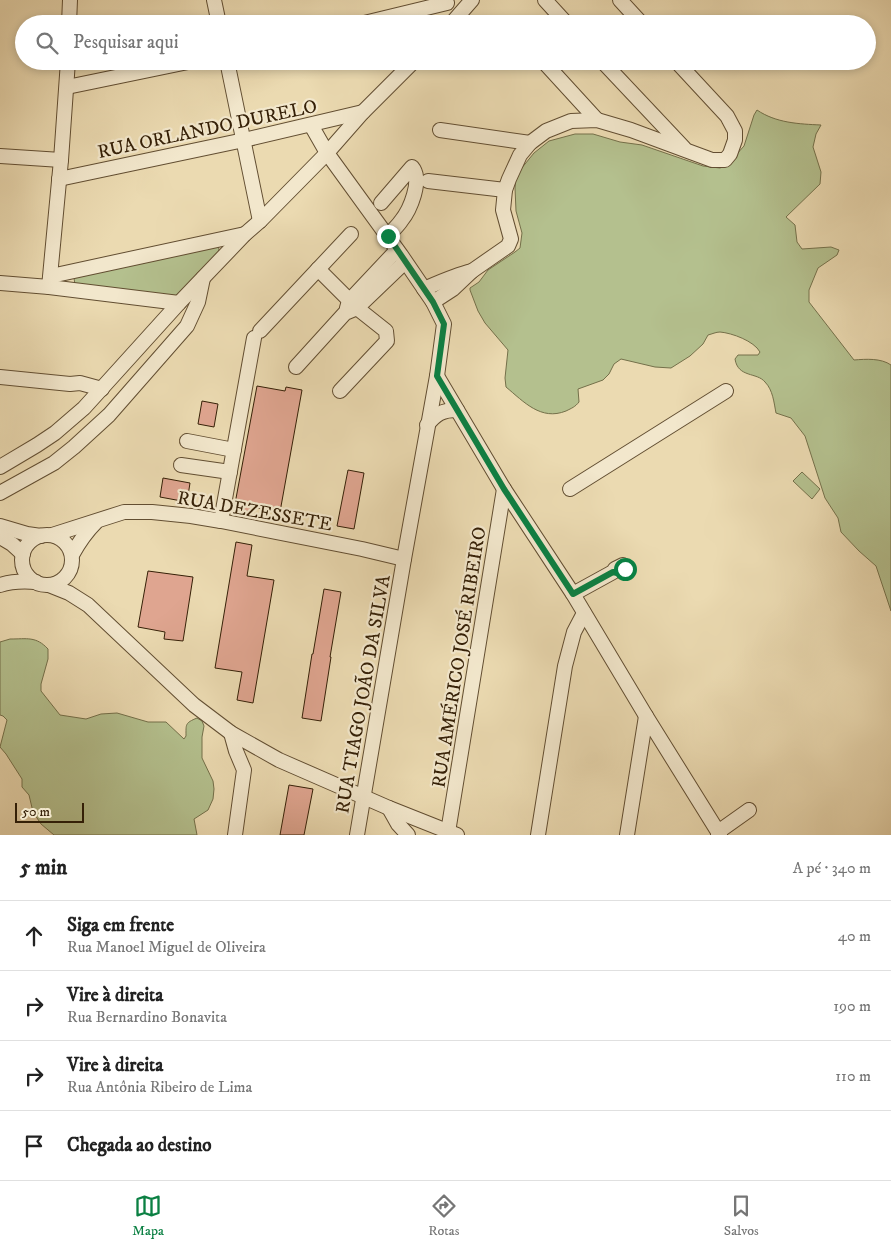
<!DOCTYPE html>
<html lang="pt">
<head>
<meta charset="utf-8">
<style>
	:root { --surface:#fff; --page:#f2f2f2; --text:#222; --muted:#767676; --line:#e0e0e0; --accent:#0b8043 }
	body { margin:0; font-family:"IM FELL DW Pica",serif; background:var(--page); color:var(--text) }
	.scale { position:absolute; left:15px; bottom:12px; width:69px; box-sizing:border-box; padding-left:5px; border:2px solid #352007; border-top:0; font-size:14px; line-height:18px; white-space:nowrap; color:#352007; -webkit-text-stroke:4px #f2e7cc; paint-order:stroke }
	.stop { position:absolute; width:15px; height:15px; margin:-11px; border:4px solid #0b8043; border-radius:50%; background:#fff }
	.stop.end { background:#0b8043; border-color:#fff; box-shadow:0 1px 5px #0008 }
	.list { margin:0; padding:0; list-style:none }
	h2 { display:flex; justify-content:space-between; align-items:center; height:65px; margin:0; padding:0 20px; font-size:21px }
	h2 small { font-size:16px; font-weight:400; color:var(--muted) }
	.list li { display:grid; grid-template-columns:32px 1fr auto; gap:15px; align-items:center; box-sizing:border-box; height:70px; padding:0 20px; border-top:1px solid var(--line) }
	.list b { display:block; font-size:19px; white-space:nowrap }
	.list p { margin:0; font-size:16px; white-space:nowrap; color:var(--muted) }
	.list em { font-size:16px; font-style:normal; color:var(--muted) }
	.icon { flex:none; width:28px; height:28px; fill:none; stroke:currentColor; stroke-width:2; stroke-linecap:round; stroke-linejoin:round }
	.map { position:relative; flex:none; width:891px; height:835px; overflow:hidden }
	.search { position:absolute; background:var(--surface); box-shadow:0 2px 8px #0003; left:15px; right:15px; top:15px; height:55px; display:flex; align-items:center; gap:12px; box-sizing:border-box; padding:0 18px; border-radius:28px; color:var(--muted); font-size:19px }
	.sheet { height:345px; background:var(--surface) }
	nav { display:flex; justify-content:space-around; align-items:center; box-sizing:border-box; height:70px; border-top:1px solid var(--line); background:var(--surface); font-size:14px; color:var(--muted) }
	nav a { display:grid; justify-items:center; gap:2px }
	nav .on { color:var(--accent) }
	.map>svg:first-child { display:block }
	.green { fill:#b4c08e; stroke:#74704a }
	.building { fill:#dfa590; stroke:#352007 }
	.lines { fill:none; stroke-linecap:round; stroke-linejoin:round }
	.minor-casing { stroke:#624e32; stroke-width:16 }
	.minor { stroke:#f2e7cc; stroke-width:14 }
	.route { stroke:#0b8043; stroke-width:6 }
	.labels { text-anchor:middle; stroke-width:4.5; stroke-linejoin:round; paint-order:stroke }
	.street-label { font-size:19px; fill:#352007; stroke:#f2e7cc }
</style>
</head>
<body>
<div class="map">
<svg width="891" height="835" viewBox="0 0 891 835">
	<rect width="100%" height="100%" fill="#ebdab1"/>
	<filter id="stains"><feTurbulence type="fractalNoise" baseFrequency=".004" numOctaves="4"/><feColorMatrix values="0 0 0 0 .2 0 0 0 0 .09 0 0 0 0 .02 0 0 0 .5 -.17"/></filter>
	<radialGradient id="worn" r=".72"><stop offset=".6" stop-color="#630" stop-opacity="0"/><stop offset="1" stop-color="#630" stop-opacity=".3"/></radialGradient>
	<g class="green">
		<path d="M757,110C776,123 799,124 821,125L816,134L813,147L821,172L820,184L786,217L795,225L797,242L802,249L831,247L839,250L837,255L818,268L809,290V302L854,360C866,359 881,358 891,365V611L876,566L859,551L841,532L838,518L825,498L805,436L791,418L776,413C774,403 773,390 765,382C757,372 738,378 735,359L738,355H758L760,352C754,341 732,333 720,332C716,332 712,334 708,335L703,344L690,356L671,368L655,367L621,359L614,364L609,374L603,380L578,389L579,402C575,407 572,408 566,411C541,421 524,402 506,387L505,378L508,350L485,323L478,311L470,290V288L479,282L488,270L515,252L520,248L522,233L516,211L515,188L516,175L534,153L549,141L575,134H593L620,142L642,145L703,166L720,168L727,165L744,146L754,115Z"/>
		<path d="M217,245L219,249L218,255L180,296L75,285L74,278L78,275Z"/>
		<path d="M802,472L820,489L812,499L793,481Z"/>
		<path d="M10,639C27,639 36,636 48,649V659L41,684V691L60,715L86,719L101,714L117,713L148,722H166L184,739L186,736C186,724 185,723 197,718L202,721L204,726L202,737V758L213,781L214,789L213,799L208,810L194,819L197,835H54L41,824L33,812L29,795L22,787V779L6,754L0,747L7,720L3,716L0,715V642Z"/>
	</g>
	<g class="building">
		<path d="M257,386L285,391L286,387L302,390L280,512L252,507L251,512L234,509Z"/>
		<path d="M202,401L218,404L214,427L198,424Z"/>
		<path d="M348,470L364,473L354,529L337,526Z"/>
		<path d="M163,478L190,483L187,502L160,497Z"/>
		<path d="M236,542L252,545L247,576L274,580L253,703L237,700L242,672L215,668Z"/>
		<path d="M148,571L193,577L183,641L164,639L165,632L138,627Z"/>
		<path d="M324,589L341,592L330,657H331L321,721L302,718L312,654H313Z"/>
		<path d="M289,785L313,789L304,835H280Z"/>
	</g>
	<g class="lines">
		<g class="minor-casing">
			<g id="minor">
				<path d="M214,0L219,24"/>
				<path d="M545,0L567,24"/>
				<path d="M620,0L642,24"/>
				<path d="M508,23L509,24"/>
				<path d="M69,24L70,0"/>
				<path d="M360,24L447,3"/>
				<path d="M451,24L472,0"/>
				<path d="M227,61L260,221"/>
				<path d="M543,61L597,120"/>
				<path d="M602,61L684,148"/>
				<path d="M67,87L193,61"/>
				<path d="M311,125L327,153L401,255L433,302L444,324L437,376L404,559L357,835"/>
				<path d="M440,130L530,143"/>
				<path d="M0,156L61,160"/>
				<path d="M59,179L244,140L363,112"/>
				<path d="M428,181L505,190"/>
				<path d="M381,203L412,167C423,180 410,210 401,221C397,227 392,231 387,236"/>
				<path d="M318,269L357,308L386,331L387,341L340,391"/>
				<path d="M51,276L245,234"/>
				<path d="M0,283L49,287L179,303"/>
				<path d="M49,287L61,160L68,61"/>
				<path d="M424,289C440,282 455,275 472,271"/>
				<path d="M433,302L453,289L472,271L508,246L511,239L503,210L505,190L509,179L520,155L530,143L546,131L571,121L597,120L631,130L712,160H725L730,154L735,140V131L727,116L676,61"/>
				<path d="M347,308L349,301L397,250"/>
				<path d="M260,331L351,234"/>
				<path d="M296,367L345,313L357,308L405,262"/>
				<path d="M437,376L504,489L573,594L646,716L720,835"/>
				<path d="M0,377L70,384L80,383L102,389"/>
				<path d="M427,425C436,414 442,410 457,410"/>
				<path d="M187,441L234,450"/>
				<path d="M181,465L230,472"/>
				<path d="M0,467L37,445L55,433L84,408L179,303L245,234L260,221L327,153L363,112L414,61"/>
				<path d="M570,489L726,391"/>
				<path d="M0,493L54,463L74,447L109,415L187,326L198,302L203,278"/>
				<path d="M221,521L254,338"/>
				<path d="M0,526L27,534L41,536"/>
				<circle cx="47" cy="560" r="25"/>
				<path d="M52,535L124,512H152L191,516L221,521L362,549L404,559"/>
				<path d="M0,537L12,544L23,554"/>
				<path d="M72,555C79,542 86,532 96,522"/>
				<path d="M0,585C12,581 24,581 36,582"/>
				<path d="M49,585L69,593L88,605L194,705L231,733L279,760L389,808L457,835"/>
				<path d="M573,594L613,572L615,569L623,565"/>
				<path d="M231,733L236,751L244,770L235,835"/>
				<path d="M389,808L398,824L408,835"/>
				<path d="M448,832L504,489"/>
				<path d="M538,835L565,666L574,632L584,613"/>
				<path d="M627,835L646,716"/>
				<path d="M718,835V832L749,810"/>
			</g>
		</g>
		<use href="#minor" class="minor"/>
	</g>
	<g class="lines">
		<path class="route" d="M388,236L433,302L444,324L437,376L504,489L573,594L613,572L617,573L625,569"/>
	</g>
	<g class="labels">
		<g class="street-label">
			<text transform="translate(207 128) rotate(-12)" y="7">RUA ORLANDO DURELO</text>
			<text transform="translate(255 510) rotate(10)" y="7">RUA DEZESSETE</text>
			<text transform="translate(458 657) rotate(-81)" y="7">RUA AMÉRICO JOSÉ RIBEIRO</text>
			<text transform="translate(362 694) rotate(-80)" y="7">RUA TIAGO JOÃO DA SILVA</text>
		</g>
	</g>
	<rect width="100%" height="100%" filter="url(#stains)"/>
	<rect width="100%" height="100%" fill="url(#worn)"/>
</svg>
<div class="scale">50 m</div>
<div class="stop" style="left:625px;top:569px"></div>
<div class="stop end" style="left:388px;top:236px"></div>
<div class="search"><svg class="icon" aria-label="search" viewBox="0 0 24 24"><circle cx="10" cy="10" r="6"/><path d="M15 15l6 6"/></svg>Pesquisar aqui</div>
</div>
<section class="sheet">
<h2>5 min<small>A pé · 340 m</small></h2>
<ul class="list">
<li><svg class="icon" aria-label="ahead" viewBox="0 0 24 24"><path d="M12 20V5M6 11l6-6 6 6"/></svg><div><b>Siga em frente</b><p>Rua Manoel Miguel de Oliveira</p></div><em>40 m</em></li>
<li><svg class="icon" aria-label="right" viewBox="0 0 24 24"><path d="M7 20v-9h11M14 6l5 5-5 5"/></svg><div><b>Vire à direita</b><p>Rua Bernardino Bonavita</p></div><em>190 m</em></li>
<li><svg class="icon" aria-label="right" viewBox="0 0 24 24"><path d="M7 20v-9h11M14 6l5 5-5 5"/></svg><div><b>Vire à direita</b><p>Rua Antônia Ribeiro de Lima</p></div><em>110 m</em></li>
<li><svg class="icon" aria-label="arrive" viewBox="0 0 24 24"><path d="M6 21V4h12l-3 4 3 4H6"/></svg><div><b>Chegada ao destino</b></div></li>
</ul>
</section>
<nav>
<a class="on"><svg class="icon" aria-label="map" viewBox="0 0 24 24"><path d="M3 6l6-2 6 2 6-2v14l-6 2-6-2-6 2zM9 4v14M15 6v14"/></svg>Mapa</a>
<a><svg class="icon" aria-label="directions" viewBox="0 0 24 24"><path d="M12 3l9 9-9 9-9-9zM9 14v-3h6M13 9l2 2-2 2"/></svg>Rotas</a>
<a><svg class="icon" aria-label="saved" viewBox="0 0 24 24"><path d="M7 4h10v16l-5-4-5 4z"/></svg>Salvos</a>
</nav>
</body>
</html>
